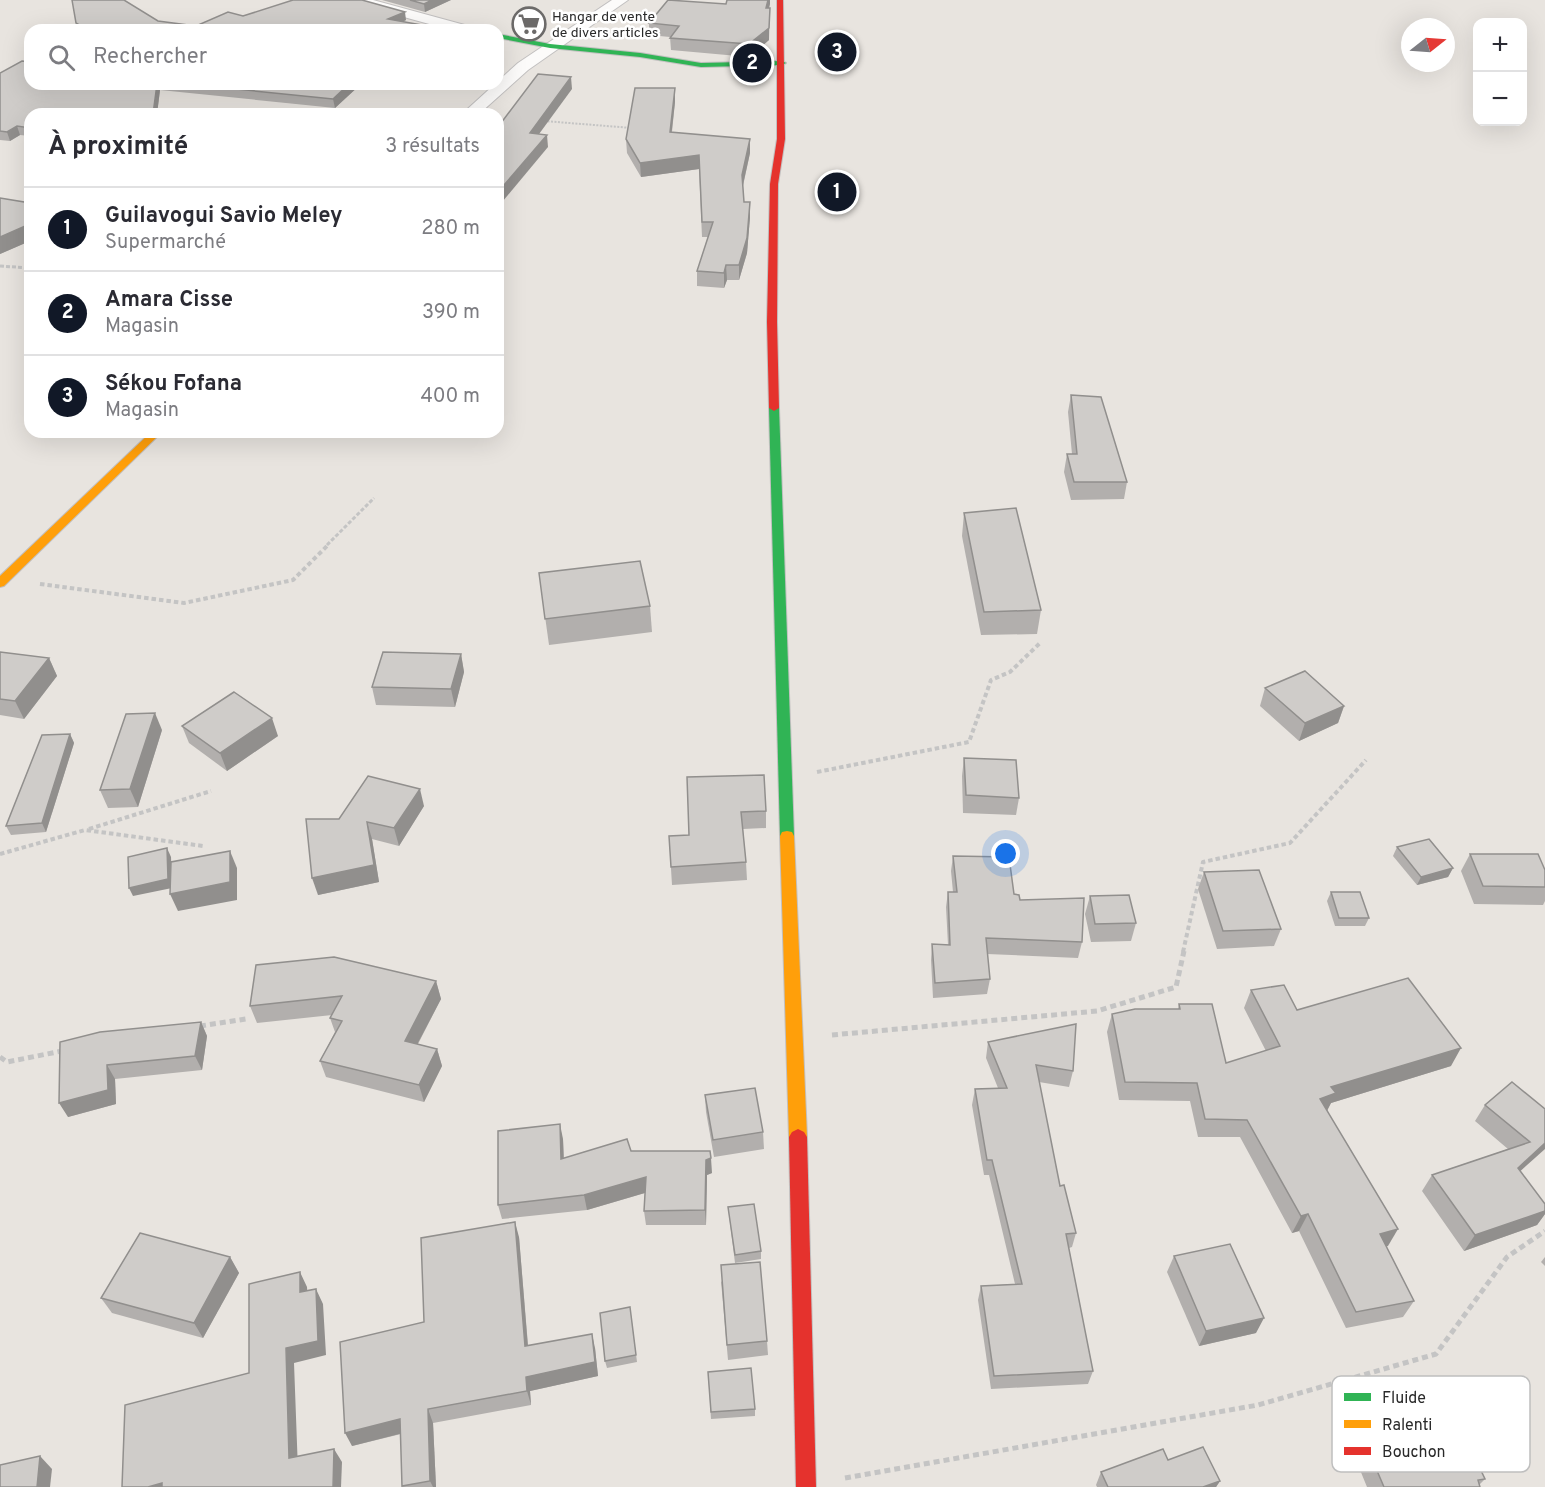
<!DOCTYPE html>
<html lang="fr">
<head>
<meta charset="utf-8">
<style>
	:root { --surface:#fff; --page:#f7f7f7; --text:#2b2b33; --muted:#7c7c81; --line:#e1e1e2; --accent:#111827 }
	body { margin:0; font-family:Overpass,sans-serif; background:var(--page); color:var(--text) }
	.controls { position:absolute; right:18px; top:18px; display:grid; overflow:hidden; border-radius:12px; box-shadow:0 6px 24px #0002 }
	.controls button { width:54px; height:54px; display:grid; place-items:center; padding:0; border:0; border-bottom:2px solid var(--line); background:var(--surface); color:var(--text); font:30px sans-serif }
	.compass { position:absolute; left:1401px; top:18px; width:54px; height:54px; border-radius:50%; background:var(--surface); box-shadow:0 6px 24px #0002; rotate:73deg }
	.you { position:absolute; left:1006px; top:854px; width:21px; height:21px; margin:-15px; border:4px solid #fff; border-radius:50%; background:#1a73e8; box-shadow:0 0 0 9px #1a73e833 }
	.badge { display:grid; place-items:center; width:39px; height:39px; border-radius:50%; background:var(--accent); color:#fff; font-size:20px; font-weight:700 }
	.pin { position:absolute; translate:-50% -50%; border:3px solid #fff; box-shadow:0 2px 6px #0006 }
	.list { margin:0; padding:0; list-style:none }
	h2 { display:flex; justify-content:space-between; align-items:center; height:78px; margin:0; padding:0 24px; font-size:26px }
	h2 small { font-size:20px; font-weight:400; color:var(--muted) }
	.list li { display:grid; grid-template-columns:39px 1fr auto; gap:18px; align-items:center; box-sizing:border-box; height:84px; padding:0 24px; border-top:2px solid var(--line) }
	.list b { display:block; font-size:22px; white-space:nowrap }
	.list p { margin:0; font-size:20px; white-space:nowrap; color:var(--muted) }
	.list em { font-size:20px; font-style:normal; color:var(--muted) }
	.icon { flex:none; width:33px; height:33px; fill:none; stroke:currentColor; stroke-width:2; stroke-linecap:round; stroke-linejoin:round }
	.map { position:relative; flex:none; width:1545px; height:1487px; overflow:hidden }
	.search { position:absolute; background:var(--surface); box-shadow:0 6px 24px #0002; left:24px; top:24px; width:480px; height:66px; display:flex; align-items:center; gap:15px; box-sizing:border-box; padding:0 21px; border-radius:18px; color:var(--muted); font-size:22px }
	.panel { position:absolute; background:var(--surface); box-shadow:0 6px 24px #0002; left:24px; top:108px; width:480px; height:330px; border-radius:18px }
	.map>svg:first-child { display:block }
	.lines { fill:none; stroke-linecap:round; stroke-linejoin:round }
	.street-casing { stroke:#c2c0c0; stroke-width:2 }
	.fast-casing { stroke:#c2c0c0; stroke-width:2 }
	.slow-casing { stroke:#c2c0c0; stroke-width:2 }
	.jam-casing { stroke:#c2c0c0; stroke-width:2 }
	.path-far3 { stroke:#c4c4c4; stroke-width:2; stroke-dasharray:2 1.5; stroke-linecap:butt }
	.path-far2 { stroke:#c4c4c4; stroke-width:3; stroke-dasharray:4 2; stroke-linecap:butt }
	.path-far1 { stroke:#c4c4c4; stroke-width:4; stroke-dasharray:4.5 3; stroke-linecap:butt }
	.path { stroke:#c4c4c4; stroke-width:5; stroke-dasharray:6 4; stroke-linecap:butt }
	.street { fill:#fcfbfa; fill-rule:evenodd }
	.fast { fill:#30b455; fill-rule:evenodd }
	.slow { fill:#ff9f0a; fill-rule:evenodd }
	.jam { fill:#e5322d; fill-rule:evenodd }
	.wall { fill:#b2afad }
	.shaded-wall { fill:#918f8d }
	.building { fill:#cfccc9; stroke:#918f8d; stroke-width:1.5 }
	.labels { text-anchor:middle; stroke-width:5; stroke-linejoin:round; paint-order:stroke }
	.far-poi-label { font-size:14px; fill:#292929; stroke:#fff; text-anchor:start }
	.key { fill:#fff; stroke:#bfbfbf; stroke-width:1.5 }
	.key-label { font-size:16px; fill:#292929 }
</style>
</head>
<body>
<div class="map">
<svg width="1545" height="1487" viewBox="0 0 1545 1487">
	<rect width="100%" height="100%" fill="#e8e4df"/>
	<g class="lines">
		<g class="street-casing">
			<g id="street">
				<path d="M351,0H373L472,27L474,30H451L353,3Z"/>
				<path d="M612,0H628L528,70L479,114H462L518,63Z"/>
			</g>
		</g>
		<g class="fast-casing">
			<g id="fast">
				<path d="M498,34L550,44L640,53L701,63L782,61L786,63L782,65L701,67L640,57L550,48L498,38Z"/>
				<path d="M774,405L779,408L794,836L792,840H782L780,836L769,408Z"/>
			</g>
		</g>
		<g class="slow-casing">
			<g id="slow">
				<path d="M151,432H162L4,586L0,587V576Z"/>
				<path d="M787,831L792,832L794,836L807,1137L804,1142L798,1145L792,1142L789,1137L780,836L782,832Z"/>
			</g>
		</g>
		<g class="jam-casing">
			<g id="jam">
				<path d="M777,0H783L785,139L778,184L777,322L779,408L774,411L769,408L767,322L770,184L777,139Z"/>
				<path d="M798,1129L804,1132L807,1137L816,1487H796L789,1137L792,1132Z"/>
			</g>
		</g>
		<path class="path-far3" d="M544,121L632,128"/>
		<g class="path-far2">
			<path d="M0,266L30,268"/>
			<path d="M327,545L374,498"/>
		</g>
		<g class="path-far1">
			<path d="M40,584L184,603L293,580L329,544"/>
			<path d="M817,772L969,742L991,680L1010,672L1040,643"/>
			<path d="M89,829L211,791"/>
			<path d="M0,854L85,830L203,846"/>
			<path d="M1183,952L1203,862L1290,843L1366,760"/>
		</g>
		<g class="path">
			<path d="M200,1026L246,1019"/>
			<path d="M832,1035L1097,1011L1176,987L1184,951"/>
			<path d="M0,1057L7,1062L62,1051"/>
			<path d="M845,1478L1258,1405L1436,1354L1507,1257L1545,1231"/>
		</g>
		<use href="#street" class="street"/>
		<use href="#fast" class="fast"/>
		<use href="#slow" class="slow"/>
		<use href="#jam" class="jam"/>
	</g>
	<g class="wall">
		<path d="M382,0H451L425,12Z"/>
		<path d="M727,0H770L769,8H770L769,40L749,57L671,50L670,37L649,35V23L726,4Z"/>
		<path d="M243,16L406,20L403,22L442,30H78L76,23L158,21L196,26Z"/>
		<path d="M0,73L30,84H361L335,108L160,90L157,114H30V136L20,135L10,141L0,140Z"/>
		<path d="M675,102L672,132L750,153L743,186L744,202H750V217L747,253L739,280H727L724,288L697,286V271L708,237H702L699,169L641,177L627,153L626,139Z"/>
		<path d="M0,198L30,203V241L0,254Z"/>
		<path d="M1071,395L1127,482L1124,499L1071,500L1064,472L1067,454H1072L1068,412Z"/>
		<path d="M964,513L1041,610L1037,634L981,635L962,536Z"/>
		<path d="M539,573L650,606L652,632L549,645Z"/>
		<path d="M0,652L49,658L57,676L24,719L0,715Z"/>
		<path d="M461,654L464,672L455,707L376,705L372,687Z"/>
		<path d="M1265,688L1344,706L1338,723L1299,741L1260,706Z"/>
		<path d="M182,726L278,736L227,771L189,743Z"/>
		<path d="M162,730L138,807L108,808L100,790Z"/>
		<path d="M70,734L74,743L46,832L11,835L6,826Z"/>
		<path d="M964,758L1019,798L1016,815L963,813L962,776Z"/>
		<path d="M687,777L766,811V828L743,829L746,862L747,880L672,885L669,836L689,835Z"/>
		<path d="M424,806L399,846L372,839L379,882L318,895L339,819Z"/>
		<path d="M1397,847L1453,868L1448,877L1417,885L1393,856Z"/>
		<path d="M1470,854L1545,870V901L1543,905L1474,904L1461,871Z"/>
		<path d="M953,856L1014,894L1020,900L1082,942L1078,958L987,954L990,979L987,994L933,998L931,960L932,944L948,945L946,907L948,892H953L951,871Z"/>
		<path d="M1204,872L1281,929L1274,946L1217,949L1198,889Z"/>
		<path d="M1331,892L1369,918L1365,926H1335L1327,901Z"/>
		<path d="M1090,896L1136,923L1131,941L1091,942L1085,914Z"/>
		<path d="M436,981L441,999L418,1044L437,1049L442,1066L424,1102L326,1077L320,1061L335,1032L330,1018L332,1015L257,1023L250,1006Z"/>
		<path d="M1251,990L1297,1010L1451,1066L1331,1103L1327,1110L1388,1246H1386L1414,1301L1403,1317L1346,1328L1299,1231L1292,1233L1240,1137H1198L1190,1101L1119,1100L1107,1032L1112,1014L1178,1009L1179,1004L1226,1063L1266,1051L1244,1008Z"/>
		<path d="M201,1022L207,1036L202,1070L115,1079L116,1104L68,1117L60,1042Z"/>
		<path d="M988,1042L1073,1071L1069,1087L1039,1082L1060,1186L1076,1233L1072,1247L1069,1248L1093,1371L1088,1384L991,1389L978,1300L981,1286L1015,1284L989,1175H984L972,1105L975,1089L998,1088L986,1058Z"/>
		<path d="M705,1095L763,1132L764,1149L714,1157L706,1112Z"/>
		<path d="M1485,1105L1545,1109L1520,1171L1545,1204V1214L1537,1225L1464,1251L1422,1191L1432,1175L1508,1149L1475,1121Z"/>
		<path d="M563,1139L564,1158L631,1151L712,1173L707,1175L706,1225H646L644,1211L645,1193L587,1210L502,1219L498,1205Z"/>
		<path d="M728,1207L761,1251V1259L735,1263Z"/>
		<path d="M519,1237L528,1345L595,1348L598,1376L530,1391L531,1405L433,1423L436,1487H402L401,1434L352,1446L424,1322Z"/>
		<path d="M1174,1256L1256,1333L1199,1346L1167,1272Z"/>
		<path d="M230,1257L239,1273L203,1338L112,1313L101,1298Z"/>
		<path d="M1545,1257V1266L1541,1262Z"/>
		<path d="M721,1281L767,1341L768,1355L728,1360Z"/>
		<path d="M630,1307L637,1362L607,1368L605,1361Z"/>
		<path d="M708,1372L755,1409V1416L711,1419Z"/>
		<path d="M1357,1424L1485,1479L1479,1485L1480,1487H1367L1347,1438Z"/>
		<path d="M1168,1460L1220,1481L1216,1487H1097L1096,1485L1101,1472Z"/>
	</g>
	<g class="shaded-wall">
		<path d="M432,0H451L425,12L424,4Z"/>
		<path d="M768,0H770V4L766,20V8Z"/>
		<path d="M405,12L406,20L389,28L388,19Z"/>
		<path d="M769,28V40L749,57V44Z"/>
		<path d="M571,77L572,89L531,145L530,133Z"/>
		<path d="M157,84H159L160,90L157,114H152Z"/>
		<path d="M349,84H361L335,108L333,99Z"/>
		<path d="M675,88V102L670,146V132Z"/>
		<path d="M17,126L20,135L10,141L7,132Z"/>
		<path d="M547,135L548,147L498,207V192Z"/>
		<path d="M750,139V153L742,189V175Z"/>
		<path d="M699,155V169L641,177L640,163Z"/>
		<path d="M750,202V217L747,253L739,280V265Z"/>
		<path d="M25,226L30,241L0,254V237Z"/>
		<path d="M726,265L727,280L724,288V273Z"/>
		<path d="M461,654L464,672L455,707L451,689Z"/>
		<path d="M49,658L57,676L24,719L15,701Z"/>
		<path d="M1344,706L1338,723L1299,741L1305,723Z"/>
		<path d="M155,713L162,730L138,807L130,789Z"/>
		<path d="M272,718L278,736L227,771L220,753Z"/>
		<path d="M70,734L74,743L46,832L42,823Z"/>
		<path d="M420,789L424,806L399,846L394,828Z"/>
		<path d="M367,822L372,839L379,882L318,895L312,878Z"/>
		<path d="M167,848L171,857L172,888L133,896L129,888Z"/>
		<path d="M230,851L237,868V900L178,911L170,894Z"/>
		<path d="M1453,868L1448,877L1417,885L1421,877Z"/>
		<path d="M436,981L441,999L410,1058L405,1041Z"/>
		<path d="M201,1022L207,1036L202,1070L195,1056Z"/>
		<path d="M1461,1048L1451,1066L1331,1103L1327,1111L1320,1099L1331,1087Z"/>
		<path d="M437,1049L442,1066L424,1102L419,1085Z"/>
		<path d="M107,1065L115,1079L116,1104L68,1117L59,1103Z"/>
		<path d="M560,1124L563,1139L564,1173L561,1159Z"/>
		<path d="M1545,1143V1149L1506,1184L1518,1168Z"/>
		<path d="M711,1158L712,1173L707,1175L706,1225L705,1210L706,1160Z"/>
		<path d="M646,1177L648,1192L587,1210L584,1195Z"/>
		<path d="M1545,1211V1214L1537,1225L1464,1251L1475,1235Z"/>
		<path d="M1308,1214L1299,1231L1292,1233L1301,1216Z"/>
		<path d="M515,1222L519,1237L529,1360L525,1346Z"/>
		<path d="M1398,1229L1388,1246L1370,1251L1380,1234Z"/>
		<path d="M230,1257L239,1273L203,1338L194,1323Z"/>
		<path d="M300,1272L307,1287L308,1307L300,1292Z"/>
		<path d="M316,1289L323,1304L326,1355L294,1363L298,1471L289,1458L286,1348Z"/>
		<path d="M1264,1318L1256,1333L1199,1346L1206,1331Z"/>
		<path d="M592,1334L595,1348L598,1376L530,1391L531,1405L527,1391L526,1377Z"/>
		<path d="M428,1409L433,1423L436,1487H433L430,1481Z"/>
		<path d="M400,1419L407,1432L352,1446L345,1433Z"/>
		<path d="M334,1449L342,1462L341,1487H333Z"/>
		<path d="M40,1456L52,1469L50,1487H37Z"/>
		<path d="M1220,1481L1216,1487H1203Z"/>
		<path d="M162,1483L165,1487H148Z"/>
	</g>
	<g class="building">
		<path d="M72,0H124L158,21L196,26L228,12L243,16L293,0H362L405,12L388,19L433,27L442,30H87L76,23Z"/>
		<path d="M410,0H432L424,4Z"/>
		<path d="M668,0L726,4L727,0H768L766,8H770L769,28L749,44L670,38L679,26L649,23Z"/>
		<path d="M22,61L30,62V84H157L153,114H30V128L17,126L7,132L0,131V73Z"/>
		<path d="M538,74L571,77L530,133L547,135L498,192V127Z"/>
		<path d="M187,84H349L333,99Z"/>
		<path d="M635,88H675L670,132L750,139L742,175L744,202H750L747,238L739,265H726L724,273L697,271L713,222H702L699,155L640,163L626,139Z"/>
		<path d="M0,198L30,203V228L25,226L0,237Z"/>
		<path d="M1071,395L1101,397L1127,482H1074L1067,454H1077Z"/>
		<path d="M1016,508L1041,610L984,612L964,513Z"/>
		<path d="M640,561L650,606L545,619L539,573Z"/>
		<path d="M0,652L49,658L15,701L0,699Z"/>
		<path d="M383,652L461,654L451,689L372,687Z"/>
		<path d="M1305,671L1344,706L1305,723L1265,688Z"/>
		<path d="M234,692L272,718L220,753L182,726Z"/>
		<path d="M155,713L130,789L100,790L126,714Z"/>
		<path d="M70,734L42,823L6,826L42,735Z"/>
		<path d="M964,758L1016,760L1019,798L966,795Z"/>
		<path d="M764,775L766,811L741,812L746,862L671,867L669,836L689,835L687,777Z"/>
		<path d="M368,776L420,789L394,828L367,822L374,865L312,878L306,819H339Z"/>
		<path d="M1429,839L1453,868L1421,877L1397,847Z"/>
		<path d="M167,848L168,879L129,888L128,857Z"/>
		<path d="M230,851V882L170,894L171,862Z"/>
		<path d="M1470,854H1538L1545,870V887L1483,886Z"/>
		<path d="M953,856L1009,857L1014,894L1019,895L1020,900L1084,898L1082,942L986,938L990,979L935,983L932,944L950,945L948,892H957Z"/>
		<path d="M1259,870L1281,929L1223,931L1204,872Z"/>
		<path d="M1331,892H1360L1369,918H1339Z"/>
		<path d="M1129,895L1136,923L1095,924L1090,896Z"/>
		<path d="M334,957L436,981L405,1041L437,1049L419,1085L320,1061L342,1021L330,1018L342,996L250,1006L256,965Z"/>
		<path d="M1408,978L1461,1048L1331,1087L1336,1093L1320,1099L1398,1229L1380,1234L1414,1301L1356,1312L1308,1214L1301,1216L1247,1120L1205,1119L1197,1083L1125,1082L1112,1014L1135,1009H1180L1179,1004H1212L1226,1063L1280,1046L1251,990L1284,985L1297,1010Z"/>
		<path d="M201,1022L195,1056L107,1065L108,1090L59,1103L60,1042L100,1032Z"/>
		<path d="M1076,1024L1073,1071L1036,1065L1060,1186L1064,1185L1076,1233L1066,1234L1093,1371L994,1376L981,1286L1022,1284L992,1160H987L975,1089L1007,1088L988,1042Z"/>
		<path d="M1512,1082L1545,1109V1143L1518,1168L1545,1204V1211L1475,1235L1432,1175L1530,1142L1485,1105Z"/>
		<path d="M755,1088L763,1132L713,1140L705,1095Z"/>
		<path d="M560,1124L561,1159L627,1139L631,1151H710L711,1158L706,1160L705,1210L644,1211L646,1177L584,1195L498,1205V1131Z"/>
		<path d="M754,1204L761,1251L735,1255L728,1207Z"/>
		<path d="M515,1222L525,1346L592,1334L595,1362L526,1377L527,1391L428,1409L430,1481L402,1486L400,1419L345,1433L340,1342L424,1322L421,1238Z"/>
		<path d="M140,1233L230,1257L194,1323L101,1298Z"/>
		<path d="M1230,1244L1264,1318L1206,1331L1174,1256Z"/>
		<path d="M760,1262L767,1341L727,1345L721,1265Z"/>
		<path d="M300,1272V1292L316,1289L318,1341L286,1348L289,1458L334,1449L333,1487H162V1483L148,1487H122L125,1405L249,1373V1284Z"/>
		<path d="M630,1307L636,1355L605,1361L600,1313Z"/>
		<path d="M751,1368L755,1409L711,1412L708,1372Z"/>
		<path d="M1451,1408L1485,1479L1478,1480L1480,1487H1384L1357,1424Z"/>
		<path d="M1203,1447L1220,1481L1203,1487H1108L1101,1472L1163,1449L1168,1460Z"/>
		<path d="M40,1456L37,1487H0V1465Z"/>
	</g>
	<defs>
		<g id="supermarket-ring" transform="scale(1.725)"><circle r="9.5" fill="#fff" stroke="#6c6a69" stroke-width="1.5"/><path d="M-6-5.5h2.5l.6 2H6L4.5 2H-2.5L-4.4-4H-6ZM-1.5 3.2a1.3 1.3 0 1 0 .1 0ZM3 3.2a1.3 1.3 0 1 0 .1 0Z" fill="#6c6a69"/></g>
	</defs>
	<g fill-rule="evenodd">
		<use href="#supermarket-ring" x="529" y="24"/>
	</g>
	<g class="labels">
		<g class="far-poi-label">
			<text x="552" y="21">Hangar de vente<tspan x="552" dy="16">de divers articles</tspan></text>
		</g>
	</g>
	<rect x="1332" y="1376" width="198" height="96" rx="9" class="key"/>
	<rect x="1344" y="1393" width="27" height="8" fill="#30b455"/>
	<rect x="1344" y="1420" width="27" height="8" fill="#ff9f0a"/>
	<rect x="1344" y="1447" width="27" height="8" fill="#e5322d"/>
	<g class="key-label">
		<text x="1382" y="1403">Fluide</text>
		<text x="1382" y="1430">Ralenti</text>
		<text x="1382" y="1457">Bouchon</text>
	</g>
</svg>
<div class="controls">
<button>+</button>
<button>−</button>
</div>
<svg class="compass" viewBox="-18 -18 36 36"><path d="M0-13l5 13h-10z" fill="#e53935"/><path d="M0 13l5-13h-10z" fill="#7c7c81"/></svg>
<div class="you"></div>
<div class="pin badge" style="left:837px;top:192px">1</div>
<div class="pin badge" style="left:752px;top:63px">2</div>
<div class="pin badge" style="left:837px;top:52px">3</div>
<div class="search"><svg class="icon" aria-label="search" viewBox="0 0 24 24"><circle cx="10" cy="10" r="6"/><path d="M15 15l6 6"/></svg>Rechercher</div>
<section class="panel">
<h2>À proximité<small>3 résultats</small></h2>
<ul class="list">
<li><span class="badge">1</span><div><b>Guilavogui Savio Meley</b><p>Supermarché</p></div><em>280 m</em></li>
<li><span class="badge">2</span><div><b>Amara Cisse</b><p>Magasin</p></div><em>390 m</em></li>
<li><span class="badge">3</span><div><b>Sékou Fofana</b><p>Magasin</p></div><em>400 m</em></li>
</ul>
</section>
</div>
</body>
</html>
